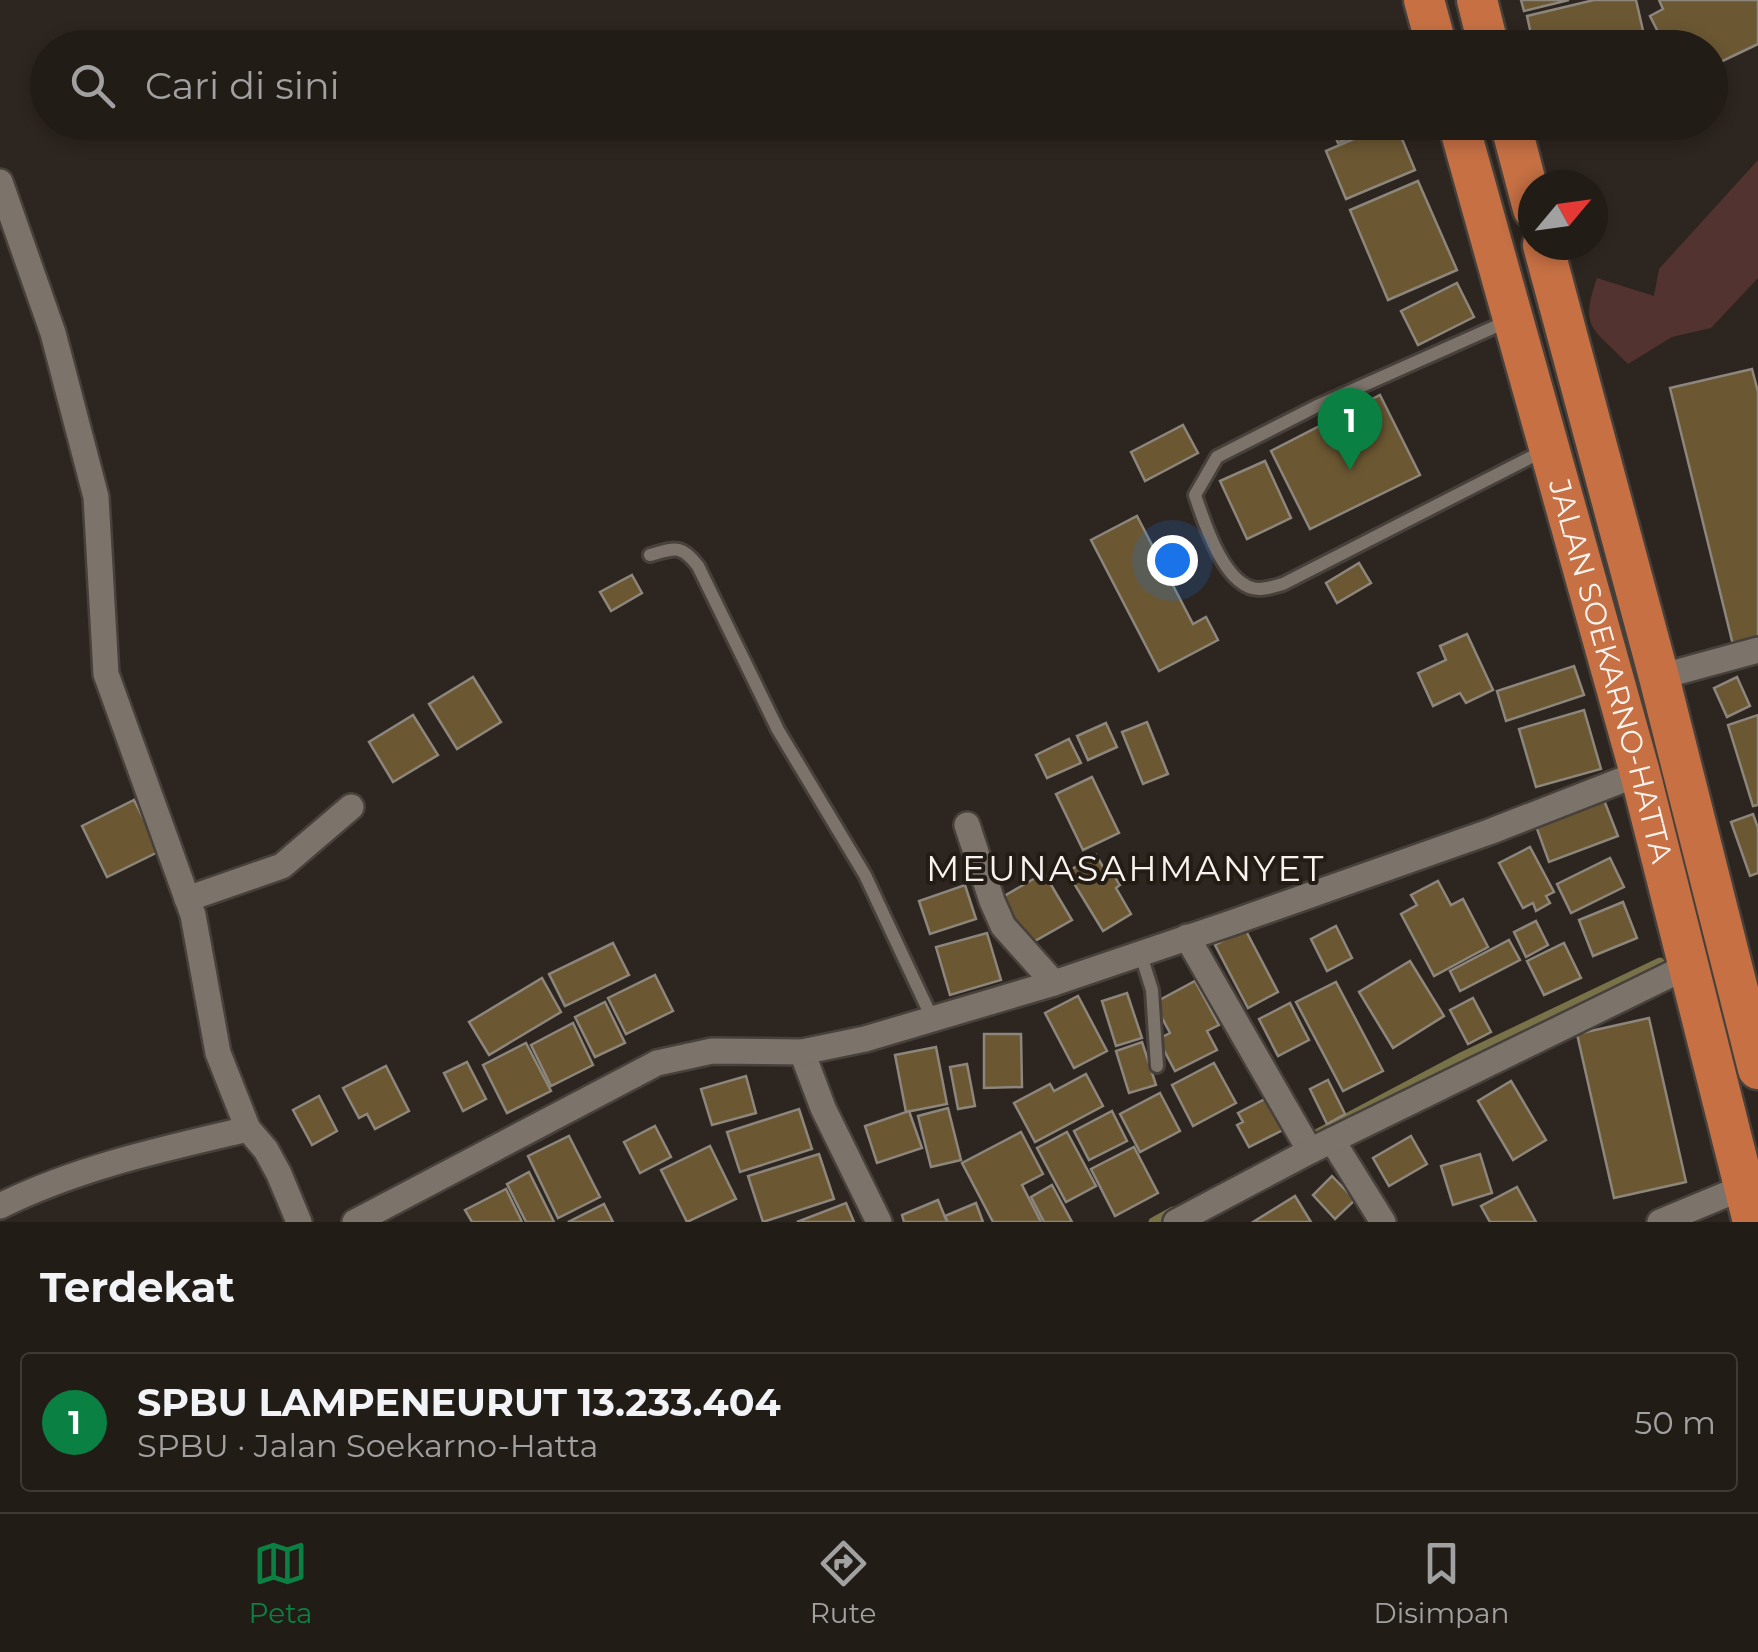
<!DOCTYPE html>
<html lang="id">
<head>
<meta charset="utf-8">
<style>
	:root { --surface:#221c17; --page:#2e2924; --text:#f1f3f6; --muted:#a2a1a1; --line:#3f3a36; --accent:#0b8043 }
	body { margin:0; font-family:Montserrat,sans-serif; background:var(--page); color:var(--text) }
	.compass { position:absolute; left:1518px; top:170px; width:90px; height:90px; border-radius:50%; background:var(--surface); box-shadow:0 5px 15px #0003; rotate:61deg }
	.you { position:absolute; left:1172px; top:560px; width:35px; height:35px; margin:-25px; border:8px solid #fff; border-radius:50%; background:#1a73e8; box-shadow:0 0 0 15px #1a73e833 }
	.badge { display:grid; place-items:center; width:65px; height:65px; border-radius:50%; background:var(--accent); color:#fff; font-size:32px; font-weight:700 }
	.pin { position:absolute; translate:-50% -82px; filter:drop-shadow(0 2px 5px #0008) }
	.pin::after { content:''; position:absolute; top:52px; width:35px; height:30px; background:inherit; clip-path:polygon(0 0,100% 0,50% 100%) }
	.list { margin:0; padding:0; list-style:none }
	h2 { display:flex; justify-content:space-between; align-items:center; height:130px; margin:0; padding:0 40px; font-size:42px }
	h2 small { font-size:32px; font-weight:400; color:var(--muted) }
	.list li { display:grid; grid-template-columns:65px 1fr auto; gap:30px; align-items:center; box-sizing:border-box; height:140px; margin:0 20px 20px; padding:0 20px; border:2px solid var(--line); border-radius:10px }
	.list b { display:block; font-size:38px; white-space:nowrap }
	.list p { margin:0; font-size:32px; white-space:nowrap; color:var(--muted) }
	.list em { font-size:32px; font-style:normal; color:var(--muted) }
	.icon { flex:none; width:55px; height:55px; fill:none; stroke:currentColor; stroke-width:2; stroke-linecap:round; stroke-linejoin:round }
	.map { position:relative; flex:none; width:1758px; height:1222px; overflow:hidden }
	.search { position:absolute; background:var(--surface); box-shadow:0 5px 15px #0003; left:30px; right:30px; top:30px; height:110px; display:flex; align-items:center; gap:25px; box-sizing:border-box; padding:0 35px; border-radius:55px; color:var(--muted); font-size:38px }
	.sheet { height:290px; background:var(--surface) }
	nav { display:flex; justify-content:space-around; align-items:center; box-sizing:border-box; height:140px; border-top:2px solid var(--line); background:var(--surface); font-size:28px; color:var(--muted) }
	nav a { display:grid; justify-items:center; gap:5px }
	nav .on { color:var(--accent) }
	.map>svg:first-child { display:block }
	.green { fill:#53332f }
	.lines { fill:none; stroke-linecap:round; stroke-linejoin:round }
	.stream { stroke:#797249; stroke-width:9 }
	.building { fill:#6b5732; stroke:#8c867c; stroke-width:2.5 }
	.service-casing { stroke:#47403b; stroke-width:18 }
	.minor-casing { stroke:#47403b; stroke-width:30 }
	.trunk-casing { stroke:#47403b; stroke-width:45 }
	.service { stroke:#7c736b; stroke-width:12 }
	.minor { stroke:#7c736b; stroke-width:25 }
	.trunk { stroke:#c67044; stroke-width:40 }
	.labels { text-anchor:middle; stroke-width:8; stroke-linejoin:round; paint-order:stroke }
	.street-label { font-size:30px; fill:#f8f3ee; stroke:#231c15 }
	.quarter-label { font-size:35px; letter-spacing:2.5px; fill:#f8f3ee; stroke:#231c15 }
</style>
</head>
<body>
<div class="map">
<svg width="1758" height="1222" viewBox="0 0 1758 1222">
	<rect width="100%" height="100%" fill="#2d251f"/>
	<path class="green" d="M1758,160V278L1711,328L1672,337L1628,364C1593,327 1579,330 1597,278L1654,296L1659,269Z"/>
	<g class="lines">
		<g class="stream">
			<path d="M1318,1133L1463,1056L1660,962"/>
			<path d="M1153,1222L1173,1211"/>
		</g>
	</g>
	<g class="building">
		<path d="M1521,0H1569L1524,11Z"/>
		<path d="M1594,0H1636L1647,48H1534L1527,16Z"/>
		<path d="M1659,0H1758V44L1710,67V48H1682L1681,44L1666,48L1650,16L1663,9Z"/>
		<path d="M1329,122H1383L1338,143Z"/>
		<path d="M1392,122H1395L1415,170L1346,199L1326,151Z"/>
		<path d="M1418,181L1457,270L1388,300L1350,210Z"/>
		<path d="M1457,283L1474,317L1418,345L1401,311Z"/>
		<path d="M1752,369L1758,392V644L1734,649L1670,388Z"/>
		<path d="M1380,395L1420,475L1310,529L1271,451Z"/>
		<path d="M1183,425L1198,453L1145,481L1131,452Z"/>
		<path d="M1265,461L1291,518L1247,539L1220,481Z"/>
		<path d="M1137,516L1193,624L1206,617L1218,640L1159,671L1091,540Z"/>
		<path d="M1359,563L1371,583L1337,603L1326,583Z"/>
		<path d="M632,575L642,593L611,611L600,592Z"/>
		<path d="M1467,634L1493,690L1466,703L1460,693L1433,706L1418,673L1446,660L1440,646Z"/>
		<path d="M1574,666L1584,695L1506,721L1497,691Z"/>
		<path d="M473,677L501,722L457,749L429,704Z"/>
		<path d="M1737,677L1750,706L1727,717L1714,688Z"/>
		<path d="M1584,710L1601,769L1536,787L1519,729Z"/>
		<path d="M413,715L438,755L393,782L369,742Z"/>
		<path d="M1758,715V805L1753,806L1728,725Z"/>
		<path d="M1147,722L1168,774L1143,784L1122,732Z"/>
		<path d="M1106,723L1117,747L1088,760L1077,736Z"/>
		<path d="M1069,739L1081,763L1047,778L1036,755Z"/>
		<path d="M1092,777L1119,833L1083,850L1056,794Z"/>
		<path d="M134,800L160,851L107,877L82,826Z"/>
		<path d="M1604,800L1618,836L1549,862L1536,826Z"/>
		<path d="M1753,814L1758,828V873L1750,876L1731,822Z"/>
		<path d="M1530,847L1554,892L1546,896L1550,903L1536,911L1533,903L1523,908L1499,863Z"/>
		<path d="M1096,855L1106,872L1110,869L1120,885L1116,888L1131,914L1103,931L1067,872Z"/>
		<path d="M1610,858L1624,887L1571,913L1557,884Z"/>
		<path d="M1044,873L1072,920L1026,946L999,899Z"/>
		<path d="M1438,881L1451,905L1463,899L1488,947L1434,976L1401,914L1417,905L1411,895Z"/>
		<path d="M965,885L976,919L930,934L919,901Z"/>
		<path d="M1623,902L1637,938L1593,956L1579,920Z"/>
		<path d="M1536,921L1548,945L1526,957L1514,932Z"/>
		<path d="M1336,926L1352,958L1327,971L1311,939Z"/>
		<path d="M1245,929L1278,992L1248,1008L1215,945Z"/>
		<path d="M987,933L1001,980L950,995L936,947Z"/>
		<path d="M1509,940L1520,960L1460,991L1450,971Z"/>
		<path d="M613,943L629,975L565,1006L549,974Z"/>
		<path d="M1564,943L1581,978L1544,995L1527,961Z"/>
		<path d="M1410,961L1444,1016L1393,1048L1359,992Z"/>
		<path d="M655,975L673,1011L626,1034L608,998Z"/>
		<path d="M542,978L561,1012L489,1055L469,1022Z"/>
		<path d="M1195,981L1219,1025L1207,1031L1217,1050L1175,1071L1158,1039L1170,1033L1154,1003Z"/>
		<path d="M1336,982L1383,1071L1343,1091L1296,1002Z"/>
		<path d="M1127,993L1142,1038L1116,1046L1102,1001Z"/>
		<path d="M1078,996L1107,1051L1074,1068L1045,1013Z"/>
		<path d="M1473,998L1491,1032L1468,1044L1450,1010Z"/>
		<path d="M605,1002L625,1043L595,1057L575,1017Z"/>
		<path d="M1290,1003L1309,1040L1278,1056L1259,1019Z"/>
		<path d="M1649,1018L1686,1182L1614,1198L1577,1034Z"/>
		<path d="M573,1023L593,1065L551,1086L531,1045Z"/>
		<path d="M984,1034H1021L1022,1087L984,1088Z"/>
		<path d="M1142,1042L1156,1085L1129,1093L1116,1051Z"/>
		<path d="M526,1043L551,1091L507,1113L483,1065Z"/>
		<path d="M936,1047L947,1104L906,1112L895,1055Z"/>
		<path d="M467,1062L486,1099L463,1111L444,1073Z"/>
		<path d="M1214,1063L1236,1103L1193,1126L1172,1085Z"/>
		<path d="M967,1064L975,1106L958,1109L950,1067Z"/>
		<path d="M386,1066L409,1111L375,1129L367,1114L359,1118L343,1088Z"/>
		<path d="M1086,1074L1103,1106L1035,1142L1014,1103L1050,1084L1054,1091Z"/>
		<path d="M746,1076L756,1113L712,1125L701,1089Z"/>
		<path d="M1328,1080L1345,1114L1327,1124L1310,1089Z"/>
		<path d="M1511,1081L1546,1140L1513,1160L1478,1101Z"/>
		<path d="M1160,1093L1180,1131L1140,1152L1120,1114Z"/>
		<path d="M319,1096L337,1131L312,1145L293,1110Z"/>
		<path d="M1269,1097L1285,1129L1249,1147L1237,1125L1243,1122L1238,1113Z"/>
		<path d="M948,1108L961,1160L931,1167L918,1116Z"/>
		<path d="M799,1109L812,1149L740,1172L727,1132Z"/>
		<path d="M909,1111L922,1148L877,1163L865,1126Z"/>
		<path d="M1112,1111L1127,1141L1089,1160L1074,1131Z"/>
		<path d="M655,1126L671,1157L640,1173L624,1142Z"/>
		<path d="M1021,1132L1043,1174L1022,1185L1041,1222H993L962,1163Z"/>
		<path d="M1067,1132L1096,1186L1066,1202L1037,1148Z"/>
		<path d="M569,1136L600,1197L558,1218L528,1156Z"/>
		<path d="M1411,1136L1427,1164L1389,1186L1373,1158Z"/>
		<path d="M710,1146L736,1199L687,1222L661,1170Z"/>
		<path d="M1134,1147L1158,1193L1115,1216L1091,1169Z"/>
		<path d="M819,1154L834,1199L763,1222L748,1176Z"/>
		<path d="M1480,1154L1492,1193L1453,1205L1441,1166Z"/>
		<path d="M529,1172L554,1222H526L507,1184Z"/>
		<path d="M1332,1176L1355,1200L1335,1219L1313,1195Z"/>
		<path d="M1052,1185L1072,1222H1044L1031,1197Z"/>
		<path d="M1517,1187L1536,1222H1490L1481,1206Z"/>
		<path d="M506,1189L522,1222H472L465,1210Z"/>
		<path d="M1295,1196L1311,1222H1253Z"/>
		<path d="M938,1200L947,1222H904L902,1215Z"/>
		<path d="M846,1203L854,1222H797Z"/>
		<path d="M976,1203L983,1222H948L945,1216Z"/>
		<path d="M604,1204L613,1222H568Z"/>
	</g>
	<g class="lines">
		<g class="service-casing">
			<g id="service">
				<path d="M1508,321L1317,406L1217,457L1195,495C1204,522 1225,589 1259,589C1267,589 1276,586 1283,584L1545,450"/>
				<path d="M650,555C675,548 681,544 698,566L778,730L865,875L932,1018"/>
				<path d="M1140,952L1152,990L1157,1066"/>
			</g>
		</g>
		<g class="minor-casing">
			<g id="minor">
				<path d="M0,182L53,333L96,497L106,674L193,915L218,1053L248,1129L266,1150L279,1174L299,1222"/>
				<path d="M1659,677L1758,650"/>
				<path d="M967,825L992,901L1003,926L1054,983"/>
				<path d="M187,899L282,866L351,807"/>
				<path d="M1187,937L1310,1151"/>
				<path d="M802,1052L823,1108L879,1222"/>
				<path d="M1332,1140L1383,1222"/>
				<path d="M0,1206C79,1167 163,1149 248,1129"/>
				<path d="M355,1222L657,1063L712,1051L802,1052L865,1039L1054,983L1231,923L1489,832L1640,773"/>
				<path d="M1176,1222L1310,1151L1690,965"/>
				<path d="M1660,1222L1744,1187"/>
			</g>
		</g>
		<g class="trunk-casing">
			<g id="trunk">
				<path d="M1424,0L1437,48"/>
				<path d="M1477,0L1489,48"/>
				<path id="s1" d="M1458,122L1640,773L1753,1222"/>
				<path d="M1510,122L1533,209"/>
				<path d="M1543,245L1659,677L1758,1069"/>
			</g>
		</g>
		<use href="#service" class="service"/>
		<use href="#minor" class="minor"/>
		<use href="#trunk" class="trunk"/>
	</g>
	<g class="labels">
		<g class="street-label">
			<text dy="10" stroke="none"><textPath href="#s1" startOffset="570">JALAN SOEKARNO-HATTA</textPath></text>
		</g>
		<g class="quarter-label">
			<text x="1126" y="881">MEUNASAHMANYET</text>
		</g>
	</g>
</svg>
<svg class="compass" viewBox="-18 -18 36 36"><path d="M0-13l5 13h-10z" fill="#e53935"/><path d="M0 13l5-13h-10z" fill="#a2a1a1"/></svg>
<div class="you"></div>
<div class="pin badge" style="left:1350px;top:470px">1</div>
<div class="search"><svg class="icon" aria-label="search" viewBox="0 0 24 24"><circle cx="10" cy="10" r="6"/><path d="M15 15l6 6"/></svg>Cari di sini</div>
</div>
<section class="sheet">
<h2>Terdekat<small></small></h2>
<ul class="list">
<li><span class="badge">1</span><div><b>SPBU LAMPENEURUT 13.233.404</b><p>SPBU · Jalan Soekarno-Hatta</p></div><em>50 m</em></li>
</ul>
</section>
<nav>
<a class="on"><svg class="icon" aria-label="map" viewBox="0 0 24 24"><path d="M3 6l6-2 6 2 6-2v14l-6 2-6-2-6 2zM9 4v14M15 6v14"/></svg>Peta</a>
<a><svg class="icon" aria-label="directions" viewBox="0 0 24 24"><path d="M12 3l9 9-9 9-9-9zM9 14v-3h6M13 9l2 2-2 2"/></svg>Rute</a>
<a><svg class="icon" aria-label="saved" viewBox="0 0 24 24"><path d="M7 4h10v16l-5-4-5 4z"/></svg>Disimpan</a>
</nav>
</body>
</html>
